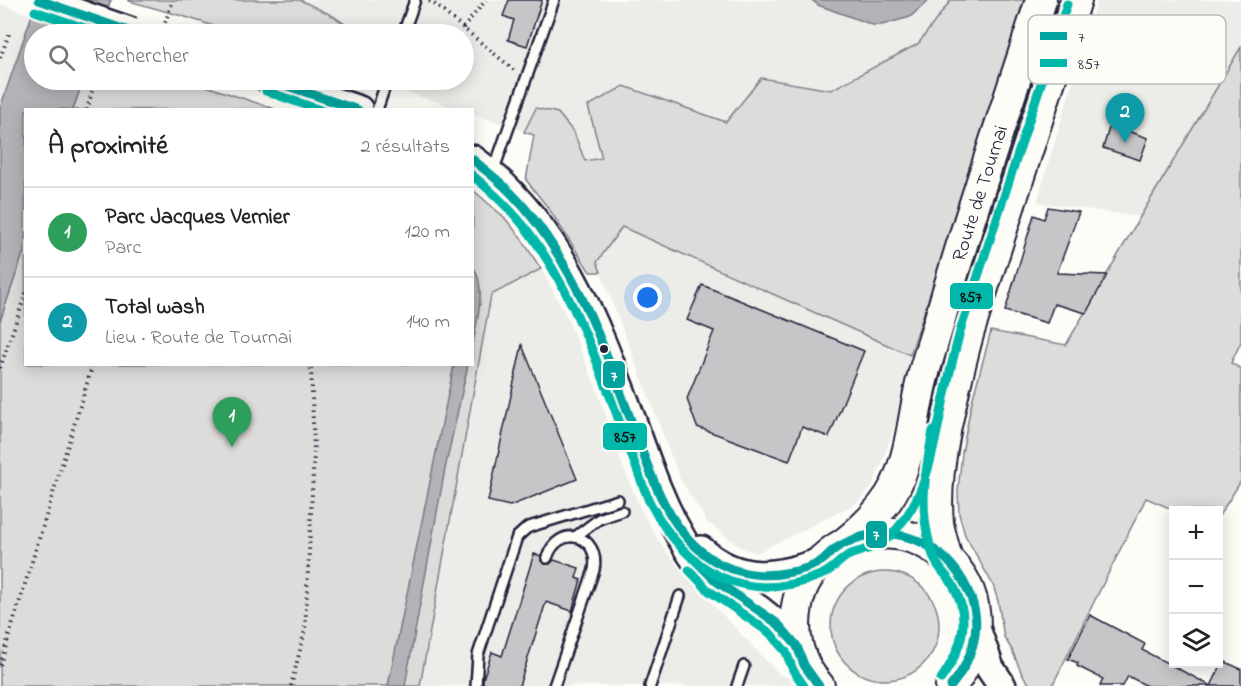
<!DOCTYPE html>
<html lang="fr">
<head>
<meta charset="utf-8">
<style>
	:root { --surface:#fff; --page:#f2f2f2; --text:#222; --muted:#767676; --line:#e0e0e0; --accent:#0f766e }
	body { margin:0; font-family:"Indie Flower",sans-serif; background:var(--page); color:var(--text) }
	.controls { position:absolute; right:18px; bottom:18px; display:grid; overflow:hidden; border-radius:0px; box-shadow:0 3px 15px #0003 }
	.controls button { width:54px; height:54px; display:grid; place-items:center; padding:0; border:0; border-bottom:2px solid var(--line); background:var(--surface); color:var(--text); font:30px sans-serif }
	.you { position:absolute; left:648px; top:298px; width:21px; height:21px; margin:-15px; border:4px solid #fff; border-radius:50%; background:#1a73e8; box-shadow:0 0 0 9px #1a73e833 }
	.badge { display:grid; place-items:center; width:39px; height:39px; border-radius:50%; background:var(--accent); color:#fff; font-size:20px; font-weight:700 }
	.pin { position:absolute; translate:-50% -50px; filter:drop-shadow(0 2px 3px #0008) }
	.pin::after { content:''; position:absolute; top:32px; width:21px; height:18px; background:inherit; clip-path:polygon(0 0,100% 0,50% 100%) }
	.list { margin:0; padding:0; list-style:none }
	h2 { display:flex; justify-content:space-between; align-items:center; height:78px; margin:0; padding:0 24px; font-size:26px }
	h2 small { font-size:20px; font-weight:400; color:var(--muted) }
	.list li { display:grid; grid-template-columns:39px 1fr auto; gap:18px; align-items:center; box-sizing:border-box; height:90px; padding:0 24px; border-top:2px solid var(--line) }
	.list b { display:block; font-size:22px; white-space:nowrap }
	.list p { margin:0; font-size:20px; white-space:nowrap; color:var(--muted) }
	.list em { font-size:20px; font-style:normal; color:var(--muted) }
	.icon { flex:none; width:33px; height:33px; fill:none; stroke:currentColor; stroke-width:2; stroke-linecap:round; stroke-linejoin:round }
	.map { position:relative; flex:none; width:1241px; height:686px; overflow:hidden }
	.search { position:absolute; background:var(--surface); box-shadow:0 3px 15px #0003; left:24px; top:24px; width:450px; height:66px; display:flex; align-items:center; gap:15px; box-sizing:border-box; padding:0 21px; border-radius:33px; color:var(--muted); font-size:22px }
	.panel { position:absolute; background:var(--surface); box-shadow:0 3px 15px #0003; left:24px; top:108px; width:450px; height:258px; border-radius:0px }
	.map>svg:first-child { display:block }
	.built { fill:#ecece9 }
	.green { fill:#dddcdb; stroke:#807f8b; stroke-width:1.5 }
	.water { fill:#b2b2b7; stroke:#787885; stroke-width:1.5 }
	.building { fill:#c6c6c8; stroke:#22223b; stroke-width:1.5 }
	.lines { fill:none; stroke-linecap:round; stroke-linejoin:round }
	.lane-casing { stroke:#22223b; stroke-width:14 }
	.secondary-casing { stroke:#22223b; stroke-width:32 }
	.primary-casing { stroke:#22223b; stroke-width:34 }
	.path { stroke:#22223b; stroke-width:4; stroke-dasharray:1.5 4.5; stroke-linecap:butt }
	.lane { stroke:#fdfcf7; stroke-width:9 }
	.secondary { stroke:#fdfcf7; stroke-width:27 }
	.primary { stroke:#fdfcf7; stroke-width:30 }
	.secondary-bridge-casing { stroke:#22223b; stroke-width:32; stroke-linecap:butt }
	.secondary-bridge { stroke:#fdfcf7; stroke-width:27 }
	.bus-1-casing { stroke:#fdfcf7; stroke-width:14 }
	.bus-2-casing { stroke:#fdfcf7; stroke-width:14 }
	.bus-1 { stroke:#00a39e; stroke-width:9 }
	.bus-2 { stroke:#00b8a9; stroke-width:9 }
	.bus-dot { fill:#22223b; stroke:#fdfcf7; stroke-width:2 }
	.labels { text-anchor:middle; stroke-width:5; stroke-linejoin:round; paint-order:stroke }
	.street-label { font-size:20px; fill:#22223b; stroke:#fdfcf7 }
	.key { fill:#fdfcf7; stroke:#bbbbbf; stroke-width:1.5 }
	.key-label { font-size:16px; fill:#22223b }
	.line-badge { stroke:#fdfcf7; stroke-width:2 }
	.badge-label { font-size:16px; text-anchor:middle; font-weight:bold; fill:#fff }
	.pale-badge-label { font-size:16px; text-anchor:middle; font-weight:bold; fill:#111 }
</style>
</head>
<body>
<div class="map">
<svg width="1241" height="686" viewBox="0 0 1241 686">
	<rect width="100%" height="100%" fill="#fdfcf7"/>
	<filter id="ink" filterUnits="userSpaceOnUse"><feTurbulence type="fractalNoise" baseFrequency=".0167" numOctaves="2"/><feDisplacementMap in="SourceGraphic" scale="12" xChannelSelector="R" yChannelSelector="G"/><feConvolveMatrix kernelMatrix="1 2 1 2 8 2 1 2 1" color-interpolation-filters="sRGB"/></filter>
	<g filter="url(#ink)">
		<g class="built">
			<path d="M195,0H1027L910,355L896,422L881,465L871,488L855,504L757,553L742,548L707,522L680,479L597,262L621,227L544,138L473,114L472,110L458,109L370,80H464V34H238Z"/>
			<path d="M1097,0H1241V47L1140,217L1037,202Z"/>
			<path d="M0,4L32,15L0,105Z"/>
			<path d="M541,269L567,317L598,393L622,464L641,510L658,540L683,573L780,675L814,686H420L491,295Z"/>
		</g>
		<g class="green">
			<path d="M129,0H300L333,16L359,34H238L189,18L129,1Z"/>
			<path d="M951,0H1027L910,355L622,227L597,262L601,272H590L549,209L526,180L534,135L524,132L536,108L558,113L574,133L585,161L602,158L588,106L624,86L726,122L761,78L831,90L918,44Z"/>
			<path d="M1241,47V342L1231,363L1241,369V481L1219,516L1218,510H1174L1146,498L1052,686H1031L1022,674L1012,650L1004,637L998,601L993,585L965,535L959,514L958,491L962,453L971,405L991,331L1066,345L1140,217Z"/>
			<path d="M83,80H188L275,109L73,110Z"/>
			<path d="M473,190L504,217L521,238L541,269L491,295L420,686H0V321L25,248L26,364H472Z"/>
			<circle cx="885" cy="626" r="54"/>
		</g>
		<g class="water">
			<path d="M37,0H111L98,34H34V80H83L73,109L26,110L25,248L0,321V108Z"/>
			<path d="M812,0H929L910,17L882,25H873L818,5Z"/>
			<path d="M473,266C487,288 477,319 473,343Z"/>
			<path d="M454,365H468L445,469L405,686H388Z"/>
		</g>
		<g class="building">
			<path d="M509,0H542L527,46L508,40L514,20L503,16Z"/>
			<path d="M1110,125L1148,138L1140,160L1103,148Z"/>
			<path d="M1048,207L1079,212L1057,273L1107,275L1086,313L1054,304L1047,323L1005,311L1034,215L1044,219Z"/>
			<path d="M702,285L864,351L829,437L802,427L789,461L697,427L687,399L714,331L687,320Z"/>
			<path d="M522,345L577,479L510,506L488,501Z"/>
			<path d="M534,554L541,556V561L545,564H550L554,560L579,568L576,578L581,580L572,611L546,602L519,686H483V679L492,652L502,656Z"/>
			<path d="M1090,615L1145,644L1142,650L1211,686L1223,661L1241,669V686H1147L1128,676L1123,686H1100L1103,679L1077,666L1078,663L1068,659Z"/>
		</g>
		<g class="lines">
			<g class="lane-casing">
				<g id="lane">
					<path d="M403,34L415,0"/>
					<path d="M377,110L387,80"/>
					<path d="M493,172L554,0"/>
					<path d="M575,537L599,519L622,511"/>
					<path d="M547,558C558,523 601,534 594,570L554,686"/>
					<path d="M476,686L478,655L517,537L527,528L532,526L618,500"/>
					<path d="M650,686L680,596"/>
					<path d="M737,686L744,666"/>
				</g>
			</g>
			<g class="secondary-casing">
				<g id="secondary">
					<path d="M270,80L359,110"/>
					<path d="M472,159C561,224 597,327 634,426C648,465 661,504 682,539C688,549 694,560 703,569C719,585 739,596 758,609C773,620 785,632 797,646"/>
					<path d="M701,550C739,584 777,578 820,562"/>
					<path d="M976,628L990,668L1002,686"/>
				</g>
			</g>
			<g class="primary-casing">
				<g id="primary">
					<path d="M845,543C865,527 884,509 896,485C911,453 913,418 921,384C926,363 933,343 939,322C969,214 1007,107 1041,0"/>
					<path d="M947,559C944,547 940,535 938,523C935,490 940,458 946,426C953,394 960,363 969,331L1076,0"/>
					<path d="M819,686C799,664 791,635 797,606C800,588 810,571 823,559C904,484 1027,589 951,686"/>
				</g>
			</g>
			<g class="path">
				<path d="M429,1L433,3L514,70"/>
				<path d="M463,28L486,0"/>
				<path d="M161,34L173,0"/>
				<path d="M0,58L9,34"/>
				<path d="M87,110L95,80"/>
				<path d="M0,368L26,293"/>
				<path d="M0,665L93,364"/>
				<path d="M291,686L305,630L314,453L311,364"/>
			</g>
			<use href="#lane" class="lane"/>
			<use href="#secondary" class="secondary"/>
			<use href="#primary" class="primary"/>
			<g class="secondary-bridge-casing">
				<path id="secondary-bridge" d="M39,0L132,32"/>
			</g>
			<use href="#secondary-bridge" class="secondary-bridge"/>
			<g class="bus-1-casing">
				<g id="bus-1">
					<path d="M39,0L137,34"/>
					<path d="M270,80L358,110"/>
					<path d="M472,159C485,170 499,180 510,192C544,226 569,270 589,313C605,348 618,386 632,423C650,472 666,530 713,560C738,575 763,578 791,572C802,570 813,567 821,561C825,559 828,555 831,552C838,546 847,542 855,539C905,522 953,550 971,598C983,629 971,662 951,686"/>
					<path d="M697,562L716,581L778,624L797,646L804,665L819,686"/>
				</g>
			</g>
			<g class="bus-2-casing">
				<g id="bus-2">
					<path d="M35,11L102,34"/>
					<path d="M266,91L320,110"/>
					<path d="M472,175C495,194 516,214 533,238C588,316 614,413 649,501C686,571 743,607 821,575C831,571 838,562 847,556C855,552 864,551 873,547C889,541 902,524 911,509C926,484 932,456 938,427C945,393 952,359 962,325L1067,4"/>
					<path d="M933,431C927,463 920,498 927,532C929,542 931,553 936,562C941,571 948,577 953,585C972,619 962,649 941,679"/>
					<path d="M689,570L708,590L770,633L786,652L793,670L804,686"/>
				</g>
			</g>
			<use href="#bus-1" class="bus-1"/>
			<use href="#bus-2" class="bus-2"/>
		</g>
	</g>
	<circle class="bus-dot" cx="604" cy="349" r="5"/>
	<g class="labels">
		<g class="street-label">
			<text transform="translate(979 193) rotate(-72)" y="7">Route de Tournai</text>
		</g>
	</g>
	<rect x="1028" y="15" width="198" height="69" rx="9" class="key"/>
	<rect x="1040" y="32" width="27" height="8" fill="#00a39e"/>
	<rect x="1040" y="59" width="27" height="8" fill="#00b8a9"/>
	<g class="key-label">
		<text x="1078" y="42">7</text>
		<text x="1078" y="69">857</text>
	</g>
	<g class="line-badge">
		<rect x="949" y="282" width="45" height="28" rx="6" fill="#00b8a9"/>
		<rect x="602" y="360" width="24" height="29" rx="6" fill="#00a39e"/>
		<rect x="602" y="422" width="46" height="29" rx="6" fill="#00b8a9"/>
		<rect x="865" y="520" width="23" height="29" rx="6" fill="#00a39e"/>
	</g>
	<g class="badge-label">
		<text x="614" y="381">7</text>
		<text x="876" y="540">7</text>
	</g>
	<g class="pale-badge-label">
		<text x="971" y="302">857</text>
		<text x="625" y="442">857</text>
	</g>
</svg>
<div class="controls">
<button>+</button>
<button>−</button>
<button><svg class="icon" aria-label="layers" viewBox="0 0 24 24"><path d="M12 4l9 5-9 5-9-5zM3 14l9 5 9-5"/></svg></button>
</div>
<div class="you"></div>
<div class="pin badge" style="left:232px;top:447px;background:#2e9e5b">1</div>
<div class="pin badge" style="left:1125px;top:143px;background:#0f9aa8">2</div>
<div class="search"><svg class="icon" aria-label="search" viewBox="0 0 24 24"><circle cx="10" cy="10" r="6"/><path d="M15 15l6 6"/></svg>Rechercher</div>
<section class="panel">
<h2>À proximité<small>2 résultats</small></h2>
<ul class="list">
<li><span class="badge" style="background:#2e9e5b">1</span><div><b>Parc Jacques Vernier</b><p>Parc</p></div><em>120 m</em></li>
<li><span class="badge" style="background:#0f9aa8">2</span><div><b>Total wash</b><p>Lieu · Route de Tournai</p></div><em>140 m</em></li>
</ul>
</section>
</div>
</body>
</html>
